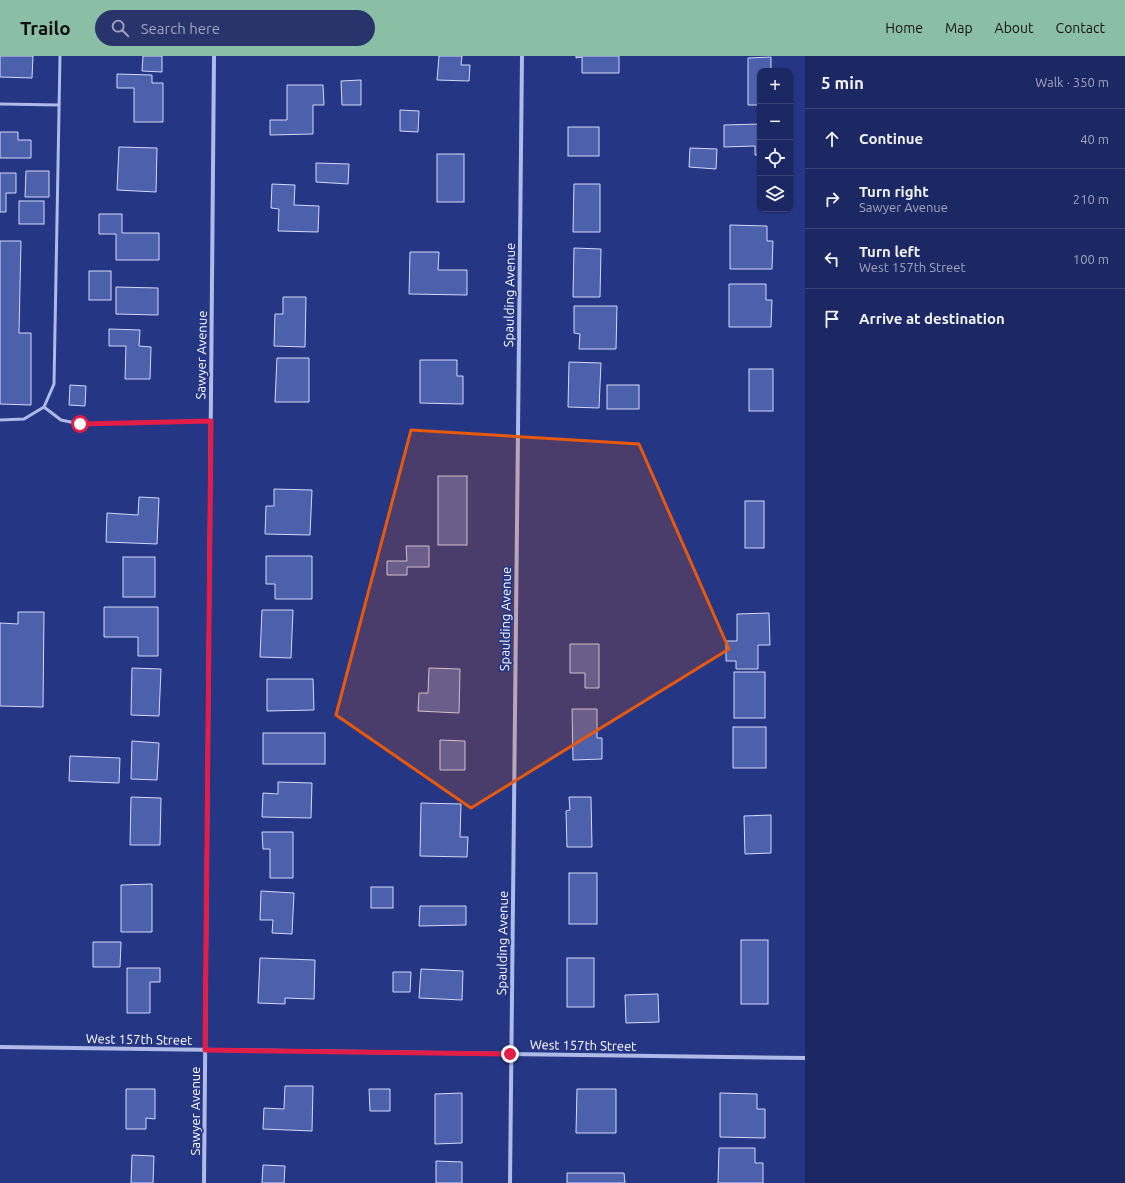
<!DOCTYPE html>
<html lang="en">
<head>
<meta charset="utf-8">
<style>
	:root { --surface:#1c2863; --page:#29346c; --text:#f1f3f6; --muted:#a0a6be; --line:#3a4478; --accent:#8abfa5 }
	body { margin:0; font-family:Ubuntu,sans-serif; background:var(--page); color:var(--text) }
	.controls { position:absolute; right:12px; top:12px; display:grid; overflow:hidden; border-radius:8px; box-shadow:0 1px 3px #0004 }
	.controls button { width:36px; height:36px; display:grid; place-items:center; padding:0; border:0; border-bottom:1px solid var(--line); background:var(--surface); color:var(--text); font:20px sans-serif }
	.stop { position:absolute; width:12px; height:12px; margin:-9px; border:3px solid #e11d48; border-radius:50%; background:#fff }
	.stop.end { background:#e11d48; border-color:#fff; box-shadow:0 1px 4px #0008 }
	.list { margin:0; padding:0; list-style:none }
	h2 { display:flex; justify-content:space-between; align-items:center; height:52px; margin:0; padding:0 16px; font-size:17px }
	h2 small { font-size:13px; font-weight:400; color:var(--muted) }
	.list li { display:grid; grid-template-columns:26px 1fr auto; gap:12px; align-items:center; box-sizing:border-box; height:60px; padding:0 16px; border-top:1px solid var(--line) }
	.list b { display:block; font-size:15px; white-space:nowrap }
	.list p { margin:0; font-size:13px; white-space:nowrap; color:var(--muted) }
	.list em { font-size:13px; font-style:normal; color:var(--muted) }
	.icon { flex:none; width:22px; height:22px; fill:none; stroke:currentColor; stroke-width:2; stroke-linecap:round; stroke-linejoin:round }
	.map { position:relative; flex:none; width:805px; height:1127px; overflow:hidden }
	header { display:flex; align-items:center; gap:24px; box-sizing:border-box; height:56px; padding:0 20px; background:var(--accent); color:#111 }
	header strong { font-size:19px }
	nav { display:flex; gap:22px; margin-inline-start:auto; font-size:14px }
	.search { width:280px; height:36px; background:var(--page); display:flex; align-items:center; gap:10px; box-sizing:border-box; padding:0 14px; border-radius:22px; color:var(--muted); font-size:15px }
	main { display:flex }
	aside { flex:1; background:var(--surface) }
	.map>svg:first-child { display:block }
	.building { fill:#4d60ac; stroke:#d2d9f6 }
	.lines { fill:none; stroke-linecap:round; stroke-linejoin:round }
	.service { stroke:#aebae8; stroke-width:3 }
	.minor { stroke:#aebae8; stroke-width:4 }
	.route { stroke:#e11d48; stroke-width:5 }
	.marked { fill:#e8590c; fill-opacity:0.2; stroke:#e8590c; stroke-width:3; stroke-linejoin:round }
	.labels { text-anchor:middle; stroke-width:3.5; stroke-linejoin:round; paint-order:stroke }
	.street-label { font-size:13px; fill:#fff; stroke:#253684 }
</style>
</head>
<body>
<header>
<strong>Trailo</strong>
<div class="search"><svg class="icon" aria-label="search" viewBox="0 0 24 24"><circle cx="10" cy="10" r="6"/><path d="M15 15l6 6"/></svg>Search here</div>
<nav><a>Home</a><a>Map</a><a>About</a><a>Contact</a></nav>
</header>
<main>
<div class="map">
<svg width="805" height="1127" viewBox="0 0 805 1127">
	<rect width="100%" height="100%" fill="#253684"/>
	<g class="building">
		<path d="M0,0H33L32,22L0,21Z"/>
		<path d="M143,0H162V16L142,15Z"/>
		<path d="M439,0H462L461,9H470L469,25L437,24Z"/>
		<path d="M576,0H619V17H582V1L576,2Z"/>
		<path d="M771,1V15H760V49H748V2Z"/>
		<path d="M117,18L152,19V27H163V66H134V32H117Z"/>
		<path d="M361,24V49H342L341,25Z"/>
		<path d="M287,29H323L324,49H313V78L270,79V64H287Z"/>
		<path d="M400,54L419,55L418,76L400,75Z"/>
		<path d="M760,68V99H755V90L724,91V69Z"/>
		<rect x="568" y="71" width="31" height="29"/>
		<path d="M0,76H18V84H31V102H0Z"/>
		<path d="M119,91L157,92L156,136L117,134Z"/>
		<path d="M690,92L717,93L716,113L689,111Z"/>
		<rect x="437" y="98" width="27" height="48"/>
		<path d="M316,107L349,108L348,128L316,126Z"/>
		<path d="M26,115H49V141H25Z"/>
		<path d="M0,117H16V137H6V156H0Z"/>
		<path d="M272,128L295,129L294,149L319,150L318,176L278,175L279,153L271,152Z"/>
		<path d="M574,128H600V176H573Z"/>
		<rect x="19" y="145" width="25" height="23"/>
		<path d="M99,158H122V177H159V204H116V178H99Z"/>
		<path d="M730,169L767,170V185H773L772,213H730Z"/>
		<path d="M0,185H21L19,277H31V349L0,348Z"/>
		<path d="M574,192L601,193L600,241H573Z"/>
		<path d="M410,196H439L438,214H467V239L409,238Z"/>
		<rect x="89" y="215" width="22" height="29"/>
		<path d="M729,228H766V244H772L771,271H729Z"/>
		<path d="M116,231L158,232V259L116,258Z"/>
		<path d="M283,241H306L305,291L274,290L275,258H283Z"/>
		<path d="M574,250H617L616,293H579L580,278L574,277Z"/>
		<path d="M109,273L140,274L139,290L151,291L150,323H125L126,290H109Z"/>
		<path d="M277,302H309V346H275Z"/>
		<path d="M420,304H457V320H463V348L420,347Z"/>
		<path d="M569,306L601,307L599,352L568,351Z"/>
		<rect x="749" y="313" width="24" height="42"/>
		<path d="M70,329L86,330L85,350L69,349Z"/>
		<rect x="607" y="329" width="32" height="24"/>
		<rect x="438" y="420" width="29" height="69"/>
		<path d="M274,433L312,434L310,479L265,478L266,450H274Z"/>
		<path d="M139,441L159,442L157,488L106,486L107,457L138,459Z"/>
		<rect x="745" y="445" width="19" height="47"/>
		<path d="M406,490H429V511H407V519H387V505H407Z"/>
		<path d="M266,500H312V543H275V528H266Z"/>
		<rect x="123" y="501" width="32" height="40"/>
		<path d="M104,551H158V600H138V581H104Z"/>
		<path d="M262,554H293L291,602L260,601Z"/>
		<path d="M18,556H44L43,651L0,650V567L18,568Z"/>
		<path d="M769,557L770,589H758V613H736V605H726V585H737V558Z"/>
		<path d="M570,588H599V632H585V617H570Z"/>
		<path d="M132,612L161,613L159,660L131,659Z"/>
		<path d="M429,612L460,613L459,657L418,655L419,637H428Z"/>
		<rect x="734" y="616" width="31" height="46"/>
		<path d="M267,623H313L314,654L267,655Z"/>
		<path d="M572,653H597V682H602V703L573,704Z"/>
		<rect x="733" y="671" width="33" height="41"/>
		<rect x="263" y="677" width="62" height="31"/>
		<path d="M440,684L465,685V714H440Z"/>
		<path d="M132,685L159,687L157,724L131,723Z"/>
		<path d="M70,700L120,702L119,727L69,725Z"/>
		<path d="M278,726L312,727L311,762L262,761L263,737L278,738Z"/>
		<path d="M131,741L161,742L160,789H130Z"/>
		<path d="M569,741H591L592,791H567L566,755L570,754Z"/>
		<path d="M421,747L461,748L460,781H468L467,801L420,800Z"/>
		<path d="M771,759V797L745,798L744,760Z"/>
		<path d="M262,776H293V822H270V793H263Z"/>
		<rect x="569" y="817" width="28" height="51"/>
		<path d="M152,828V876H121V829Z"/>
		<rect x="371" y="831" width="22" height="21"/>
		<path d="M261,835L294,837L292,878L272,877L273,864H260Z"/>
		<path d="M420,850H466V869L419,870Z"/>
		<rect x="741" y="884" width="27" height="64"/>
		<path d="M93,886H121L120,911H93Z"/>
		<path d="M260,902L315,904L314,943L285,942V948L258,947Z"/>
		<rect x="567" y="902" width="27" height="49"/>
		<path d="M127,912H160V926H150V957H127Z"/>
		<path d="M421,913L463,915L462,944L419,942Z"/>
		<path d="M393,916H411L410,936H393Z"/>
		<path d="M658,938L659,966L626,967L625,939Z"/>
		<path d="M285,1030H313L312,1075L263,1073L264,1052L284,1053Z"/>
		<path d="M126,1033H155V1063L146,1062V1073H126Z"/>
		<path d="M369,1033H390V1055H370Z"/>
		<path d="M577,1033H616V1077H576Z"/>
		<path d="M462,1037V1087L435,1088V1038Z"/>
		<path d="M720,1037L757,1038V1053H765V1082L720,1081Z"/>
		<path d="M719,1092H755V1107H763V1127H718Z"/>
		<path d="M132,1099L154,1100L153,1127H131Z"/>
		<path d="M436,1105L462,1106V1127H436Z"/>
		<path d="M263,1109L285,1110L284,1127H262Z"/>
		<path d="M567,1117H624L625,1127H567Z"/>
	</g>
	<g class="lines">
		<g class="service">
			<path d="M0,48L59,49"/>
			<path d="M44,351L61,364L80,368L211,365"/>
			<path d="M0,364L24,363L44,351L54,328L60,0"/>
		</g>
		<g class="minor">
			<path d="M0,991L805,1002"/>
			<path d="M204,1127L214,0"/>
			<path d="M510,1127L522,0"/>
		</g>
	</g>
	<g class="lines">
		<path class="route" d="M80,368L211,365L205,994L510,998"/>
	</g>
	<path class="marked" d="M411,374L639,388L729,593L471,752L336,659Z"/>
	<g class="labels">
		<g class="street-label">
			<text transform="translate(509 239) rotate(-89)" y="5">Spaulding Avenue</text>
			<text transform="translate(201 299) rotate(-89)" y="5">Sawyer Avenue</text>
			<text transform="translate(505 563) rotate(-89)" y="5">Spaulding Avenue</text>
			<text transform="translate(502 887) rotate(-89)" y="5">Spaulding Avenue</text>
			<text transform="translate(139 983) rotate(1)" y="5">West 157th Street</text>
			<text transform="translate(583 989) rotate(1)" y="5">West 157th Street</text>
			<text transform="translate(195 1055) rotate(-90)" y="5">Sawyer Avenue</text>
		</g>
	</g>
</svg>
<div class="controls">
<button>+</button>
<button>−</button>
<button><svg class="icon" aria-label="locate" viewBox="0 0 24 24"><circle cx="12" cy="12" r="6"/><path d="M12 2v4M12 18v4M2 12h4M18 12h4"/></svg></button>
<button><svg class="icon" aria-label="layers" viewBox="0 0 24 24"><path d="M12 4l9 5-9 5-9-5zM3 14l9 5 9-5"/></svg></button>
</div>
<div class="stop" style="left:80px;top:368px"></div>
<div class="stop end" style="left:510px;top:998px"></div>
</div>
<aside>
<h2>5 min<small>Walk · 350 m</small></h2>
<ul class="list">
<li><svg class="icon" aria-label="ahead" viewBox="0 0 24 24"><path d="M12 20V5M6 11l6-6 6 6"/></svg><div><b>Continue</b></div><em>40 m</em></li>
<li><svg class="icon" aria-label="right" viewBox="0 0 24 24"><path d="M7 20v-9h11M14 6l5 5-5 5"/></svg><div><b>Turn right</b><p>Sawyer Avenue</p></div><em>210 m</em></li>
<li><svg class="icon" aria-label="left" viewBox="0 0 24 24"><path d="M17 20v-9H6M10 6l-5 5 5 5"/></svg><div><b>Turn left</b><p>West 157th Street</p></div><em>100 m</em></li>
<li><svg class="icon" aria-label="arrive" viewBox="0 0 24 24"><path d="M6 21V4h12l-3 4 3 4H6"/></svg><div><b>Arrive at destination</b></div></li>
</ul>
</aside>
</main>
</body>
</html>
